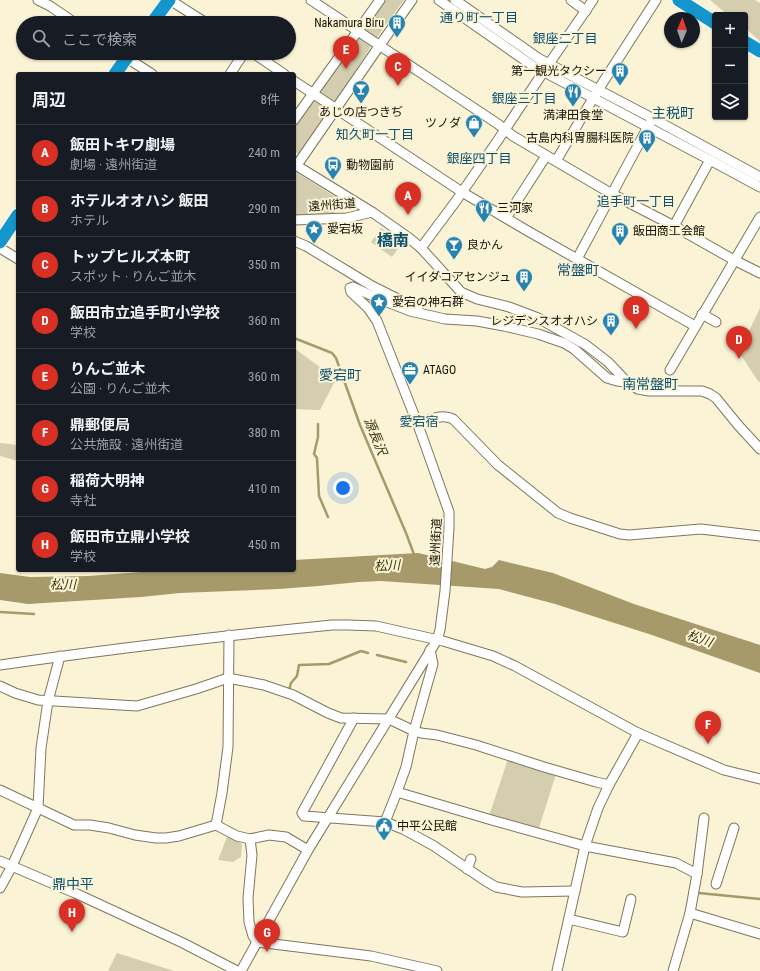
<!DOCTYPE html>
<html lang="ja">
<head>
<meta charset="utf-8">
<style>
	:root { --surface:#171b24; --page:#242831; --text:#f1f3f6; --muted:#9ea1a6; --line:#363941; --accent:#d93025 }
	body { margin:0; font-family:"Roboto Condensed","Noto Sans JP",sans-serif; background:var(--page); color:var(--text) }
	.controls { position:absolute; right:12px; top:12px; display:grid; overflow:hidden; border-radius:4px; box-shadow:0 1px 3px #0004 }
	.controls button { width:36px; height:36px; display:grid; place-items:center; padding:0; border:0; border-bottom:1px solid var(--line); background:var(--surface); color:var(--text); font:20px sans-serif }
	.compass { position:absolute; left:664px; top:12px; width:36px; height:36px; border-radius:50%; background:var(--surface); box-shadow:0 1px 3px #0004; rotate:2deg }
	.you { position:absolute; left:343px; top:488px; width:14px; height:14px; margin:-10px; border:3px solid #fff; border-radius:50%; background:#1a73e8; box-shadow:0 0 0 6px #1a73e833 }
	.badge { display:grid; place-items:center; width:26px; height:26px; border-radius:50%; background:var(--accent); color:#fff; font-size:13px; font-weight:700 }
	.pin { position:absolute; translate:-50% -33px; filter:drop-shadow(0 1px 2px #0008) }
	.pin::after { content:''; position:absolute; top:21px; width:14px; height:12px; background:inherit; clip-path:polygon(0 0,100% 0,50% 100%) }
	.list { margin:0; padding:0; list-style:none }
	h2 { display:flex; justify-content:space-between; align-items:center; height:52px; margin:0; padding:0 16px; font-size:17px }
	h2 small { font-size:13px; font-weight:400; color:var(--muted) }
	.list li { display:grid; grid-template-columns:26px 1fr auto; gap:12px; align-items:center; box-sizing:border-box; height:56px; padding:0 16px; border-top:1px solid var(--line) }
	.list b { display:block; font-size:15px; white-space:nowrap }
	.list p { margin:0; font-size:13px; white-space:nowrap; color:var(--muted) }
	.list em { font-size:13px; font-style:normal; color:var(--muted) }
	.icon { flex:none; width:22px; height:22px; fill:none; stroke:currentColor; stroke-width:2; stroke-linecap:round; stroke-linejoin:round }
	.map { position:relative; flex:none; width:760px; height:971px; overflow:hidden }
	.search { position:absolute; background:var(--surface); box-shadow:0 1px 3px #0004; left:16px; top:16px; width:280px; height:44px; display:flex; align-items:center; gap:10px; box-sizing:border-box; padding:0 14px; border-radius:22px; color:var(--muted); font-size:15px }
	.panel { position:absolute; background:var(--surface); box-shadow:0 1px 3px #0004; left:16px; top:72px; width:280px; height:500px; border-radius:4px }
	.map>svg:first-child { display:block }
	.green { fill:#d4cdaf }
	.water { fill:#a69a6a }
	.lines { fill:none; stroke-linecap:round; stroke-linejoin:round }
	.stream { stroke:#a69a6a; stroke-width:2.5 }
	.minor-casing { stroke:#7e775c; stroke-width:11 }
	.highway-casing { stroke:#fff; stroke-width:15 }
	.minor { stroke:#fff; stroke-width:9 }
	.highway { stroke:#1495cc; stroke-width:13 }
	.labels { text-anchor:middle; stroke-width:4; stroke-linejoin:round; paint-order:stroke }
	.poi-label { font-size:12px; fill:#151208; stroke:#faf3d5; text-anchor:start }
	.street-label { font-size:12px; fill:#151208; stroke:#faf3d5 }
	.neighbourhood-label { font-size:13px; fill:#0d506f; stroke:#faf3d5 }
	.water-label { font-size:13px; font-style:italic; fill:#3c330a; stroke:#faf3d5 }
	.quarter-label { font-size:14px; fill:#0d506f; stroke:#faf3d5 }
	.district-label { font-size:16px; font-weight:bold; fill:#0d506f; stroke:#faf3d5 }
</style>
</head>
<body>
<div class="map">
<svg width="760" height="971" viewBox="0 0 760 971">
	<rect width="100%" height="100%" fill="#faf3d5"/>
	<g class="green">
		<path d="M384,0H404L377,37L335,103L299,154L294,151V127Z"/>
		<path d="M710,0H755L760,3V41L745,28V15H728Z"/>
		<path d="M294,171L342,201L332,216L294,218Z"/>
		<path d="M381,228L402,243L392,257L371,242Z"/>
		<path d="M760,308V382L758,381L739,352Z"/>
		<path d="M294,348L336,379L320,410L294,409Z"/>
		<path d="M0,443L18,445V461L0,456Z"/>
		<path d="M508,759L556,774L538,831L489,816Z"/>
		<path d="M227,837L237,839L242,845L241,857L233,862L218,860Z"/>
		<path d="M117,953L174,971H108Z"/>
	</g>
	<path class="water" d="M418,553L436,557L485,569L492,567L499,560L553,573L634,604L760,645V673L652,635L555,604L499,589L381,581L359,582L318,586L279,589L180,593L141,597L28,604L0,600V573L30,577L88,576L168,570H294V560Z"/>
	<g class="lines">
		<g class="stream">
			<path d="M294,338L332,353L336,358L360,425L406,533L415,557"/>
			<path d="M318,424V437L314,454L317,458L319,496L328,517"/>
			<path d="M0,612L34,614"/>
			<path d="M377,655L406,662"/>
			<path d="M288,690H289L291,683L297,676L299,665L329,664L361,651L368,653"/>
			<path d="M699,893L760,899"/>
		</g>
		<g class="minor-casing">
			<g id="minor">
				<path d="M38,0L50,6L75,23"/>
				<path d="M170,0L206,23"/>
				<path d="M311,0L498,124L513,136L612,194L674,226L734,260L760,273"/>
				<path d="M439,0L533,66L710,160L760,187"/>
				<path d="M455,0L538,58L549,64L652,118L760,177"/>
				<path d="M571,0L586,11"/>
				<path d="M119,53L152,74"/>
				<path d="M253,53L284,74"/>
				<path d="M230,74L244,53"/>
				<path d="M294,81L462,192L526,230L695,326"/>
				<path d="M294,120L380,0"/>
				<path d="M556,161L598,90L656,0"/>
				<path d="M294,164L372,212L409,238L421,248L461,292L477,299L509,307L538,318L586,345L608,362L627,382L638,389L649,391H702L710,394L716,398L738,425L760,449"/>
				<path d="M297,165L380,45L412,0"/>
				<path d="M506,218L546,156"/>
				<path d="M294,220L347,218L372,212"/>
				<path d="M674,226L710,160"/>
				<path d="M294,241L306,246L372,286L414,307L418,310"/>
				<path d="M0,248L18,259"/>
				<path d="M421,248L456,201L498,140L544,71L593,0"/>
				<path d="M577,259L650,123"/>
				<path d="M702,314L716,322"/>
				<path d="M670,370L760,217"/>
				<path d="M418,425C429,420 441,413 453,419L498,465L558,513L570,518L620,534L629,535L701,529L760,536"/>
				<path d="M0,665C110,649 221,636 332,625H348L376,626L443,641L493,656L515,666L638,733L724,770L760,779"/>
				<path d="M0,686L15,693L38,700L137,706L196,689L228,678L264,685L293,695L328,713L341,718L389,719L414,731L421,733L437,735L476,745L544,767L596,782L609,785"/>
				<path d="M354,718L302,813L304,816L385,822L403,829L434,846L484,880L496,887L522,892L575,891"/>
				<path d="M0,790L74,825H90L109,828L135,835L156,838H166L179,836L216,825L237,836L250,839L269,835L286,837L308,850"/>
				<path d="M397,792L495,821L585,846L676,863L697,874"/>
				<path d="M385,822L397,792L406,767L414,731L433,664L430,650"/>
				<path d="M216,825L222,793L228,747L229,635"/>
				<path d="M250,839L252,855L248,898L249,922L253,936L257,942L371,956L437,971"/>
				<path d="M0,861L75,893L183,943L237,971"/>
				<path d="M467,869L471,859"/>
				<path d="M716,884L734,828"/>
				<path d="M0,888L12,866L38,808L41,748L48,701L60,656"/>
				<path d="M690,913L760,934"/>
				<path d="M569,919L623,932L631,899"/>
				<path d="M241,971L308,850L437,640L440,630L445,591L449,528V512L418,425L377,321L368,308L351,292L350,288L353,287L377,298L410,311L445,319L477,321L504,326L538,334L564,343L574,349L607,378L617,381L627,382"/>
				<path d="M557,971L585,846L598,808L609,785L632,744L638,733"/>
				<path d="M673,971L690,913L697,874L704,818"/>
			</g>
		</g>
		<g class="highway-casing">
			<g id="highway">
				<path d="M679,0L715,23"/>
				<path d="M152,23L169,0"/>
				<path d="M745,42L760,51"/>
				<path d="M115,74L130,53"/>
				<path d="M0,242L18,215"/>
			</g>
		</g>
		<use href="#minor" class="minor"/>
		<use href="#highway" class="highway"/>
	</g>
	<defs>
		<g id="building-pin" transform="scale(0.9)"><path d="M0 17L-7.5 6A9.5 9.5 0 1 1 7.5 6Z" fill="#2784b1" stroke="#faf3d5"/><path d="M-4-6H4V6H1V3H-1V6H-4ZM-2.5-4.3h1.7v1.8h-1.7ZM.8-4.3h1.7v1.8H.8ZM-2.5-1h1.7V.8h-1.7ZM.8-1h1.7V.8H.8Z" fill="#fff"/></g>
		<g id="bar-pin" transform="scale(0.9)"><path d="M0 17L-7.5 6A9.5 9.5 0 1 1 7.5 6Z" fill="#2784b1" stroke="#faf3d5"/><path d="M-6-5H6L.8 .8V4.5H3.5V6h-7V4.5H-.8V.8Z" fill="#fff"/></g>
		<g id="restaurant-pin" transform="scale(0.9)"><path d="M0 17L-7.5 6A9.5 9.5 0 1 1 7.5 6Z" fill="#2784b1" stroke="#faf3d5"/><path d="M-5-6h1v4h1v-4h1v4h1v-4h1v5L-1.5 .5V6h-2V.5L-5-1ZM5-6V6H3V1.5H1.5Q1.5-4 5-6Z" fill="#fff"/></g>
		<g id="shop-pin" transform="scale(0.9)"><path d="M0 17L-7.5 6A9.5 9.5 0 1 1 7.5 6Z" fill="#2784b1" stroke="#faf3d5"/><path d="M-5-2.5h2.3a2.7 3.5 0 0 1 5.4 0H5L5.5 6h-11ZM-1.5-2.5h3a1.5 2.3 0 0 0-3 0Z" fill="#fff"/></g>
		<g id="bus-pin" transform="scale(0.9)"><path d="M0 17L-7.5 6A9.5 9.5 0 1 1 7.5 6Z" fill="#2784b1" stroke="#faf3d5"/><path d="M-5-6H5V4H4V6H2V4H-2V6H-4V4H-5ZM-3.5-4V0h7V-4ZM-3.5 1.2v1.5H-2V1.2ZM2 1.2v1.5H3.5V1.2Z" fill="#fff"/></g>
		<g id="sight-pin" transform="scale(0.9)"><path d="M0 17L-7.5 6A9.5 9.5 0 1 1 7.5 6Z" fill="#2784b1" stroke="#faf3d5"/><path d="M0-6L1.8-2.2L6-1.7L2.9 1.2L3.7 5.4L0 3.3L-3.7 5.4L-2.9 1.2L-6-1.7L-1.8-2.2Z" fill="#fff"/></g>
		<g id="office-pin" transform="scale(0.9)"><path d="M0 17L-7.5 6A9.5 9.5 0 1 1 7.5 6Z" fill="#2784b1" stroke="#faf3d5"/><path d="M-6-3h4V-5.5h4V-3h4V5H-6ZM-1-4.5V-3h2v-1.5ZM-6 0V1H6V0Z" fill="#fff"/></g>
		<g id="civic-pin" transform="scale(0.9)"><path d="M0 17L-7.5 6A9.5 9.5 0 1 1 7.5 6Z" fill="#2784b1" stroke="#faf3d5"/><path d="M-.6-6.5H3V-4.5H.6V-3L4-1V1h2V6H-6V1h2V-1L-.6-3ZM-1.2 2.5V6h2.4V2.5Z" fill="#fff"/></g>
	</defs>
	<g fill-rule="evenodd">
		<use href="#building-pin" x="397" y="23"/>
		<use href="#building-pin" x="620" y="71"/>
		<use href="#bar-pin" x="361" y="89"/>
		<use href="#restaurant-pin" x="573" y="92"/>
		<use href="#shop-pin" x="474" y="123"/>
		<use href="#building-pin" x="647" y="138"/>
		<use href="#bus-pin" x="333" y="165"/>
		<use href="#restaurant-pin" x="484" y="208"/>
		<use href="#sight-pin" x="314" y="229"/>
		<use href="#building-pin" x="620" y="231"/>
		<use href="#bar-pin" x="454" y="245"/>
		<use href="#building-pin" x="524" y="277"/>
		<use href="#sight-pin" x="379" y="302"/>
		<use href="#building-pin" x="611" y="321"/>
		<use href="#office-pin" x="410" y="370"/>
		<use href="#civic-pin" x="384" y="826"/>
	</g>
	<g class="labels">
		<g class="poi-label">
			<text x="384" y="27" text-anchor="end">Nakamura Biru</text>
			<text x="607" y="75" text-anchor="end">第一観光タクシー</text>
			<text x="361" y="116" text-anchor="middle">あじの店つきぢ</text>
			<text x="573" y="119" text-anchor="middle">満津田食堂</text>
			<text x="461" y="127" text-anchor="end">ツノダ</text>
			<text x="634" y="142" text-anchor="end">古島内科胃腸科医院</text>
			<text x="346" y="169">動物園前</text>
			<text x="497" y="212">三河家</text>
			<text x="327" y="233">愛宕坂</text>
			<text x="633" y="235">飯田商工会館</text>
			<text x="467" y="249">良かん</text>
			<text x="511" y="281" text-anchor="end">イイダコアセンジュ</text>
			<text x="392" y="306">愛宕の神石群</text>
			<text x="598" y="325" text-anchor="end">レジデンスオオハシ</text>
			<text x="423" y="374">ATAGO</text>
			<text x="397" y="830">中平公民館</text>
		</g>
		<g class="street-label">
			<text transform="translate(332 205) rotate(-5)" y="4">遠州街道</text>
			<text transform="translate(436 542) rotate(-87)" y="4">遠州街道</text>
		</g>
		<g class="neighbourhood-label">
			<text x="479" y="22">通り町一丁目</text>
			<text x="565" y="43">銀座二丁目</text>
			<text x="524" y="103">銀座三丁目</text>
			<text x="375" y="139">知久町一丁目</text>
			<text x="479" y="163">銀座四丁目</text>
			<text x="636" y="206">追手町一丁目</text>
			<text x="419" y="426">愛宕宿</text>
		</g>
		<g class="water-label">
			<text transform="translate(376 436) rotate(68)" y="5">源長沢</text>
			<text transform="translate(387 565) rotate(-2)" y="5">松川</text>
			<text x="63" y="589">松川</text>
			<text transform="translate(700 638) rotate(19)" y="5">松川</text>
		</g>
		<g class="quarter-label">
			<text x="673" y="118">主税町</text>
			<text x="578" y="275">常盤町</text>
			<text x="340" y="380">愛宕町</text>
			<text x="650" y="389">南常盤町</text>
			<text x="73" y="889">鼎中平</text>
		</g>
		<g class="district-label">
			<text x="393" y="246">橋南</text>
		</g>
	</g>
</svg>
<div class="controls">
<button>+</button>
<button>−</button>
<button><svg class="icon" aria-label="layers" viewBox="0 0 24 24"><path d="M12 4l9 5-9 5-9-5zM3 14l9 5 9-5"/></svg></button>
</div>
<svg class="compass" viewBox="-18 -18 36 36"><path d="M0-13l5 13h-10z" fill="#e53935"/><path d="M0 13l5-13h-10z" fill="#9ea1a6"/></svg>
<div class="you"></div>
<div class="pin badge" style="left:408px;top:215px">A</div>
<div class="pin badge" style="left:636px;top:329px">B</div>
<div class="pin badge" style="left:398px;top:86px">C</div>
<div class="pin badge" style="left:739px;top:359px">D</div>
<div class="pin badge" style="left:346px;top:69px">E</div>
<div class="pin badge" style="left:708px;top:744px">F</div>
<div class="pin badge" style="left:267px;top:952px">G</div>
<div class="pin badge" style="left:72px;top:932px">H</div>
<div class="search"><svg class="icon" aria-label="search" viewBox="0 0 24 24"><circle cx="10" cy="10" r="6"/><path d="M15 15l6 6"/></svg>ここで検索</div>
<section class="panel">
<h2>周辺<small>8件</small></h2>
<ul class="list">
<li><span class="badge">A</span><div><b>飯田トキワ劇場</b><p>劇場 · 遠州街道</p></div><em>240 m</em></li>
<li><span class="badge">B</span><div><b>ホテルオオハシ 飯田</b><p>ホテル</p></div><em>290 m</em></li>
<li><span class="badge">C</span><div><b>トップヒルズ本町</b><p>スポット · りんご並木</p></div><em>350 m</em></li>
<li><span class="badge">D</span><div><b>飯田市立追手町小学校</b><p>学校</p></div><em>360 m</em></li>
<li><span class="badge">E</span><div><b>りんご並木</b><p>公園 · りんご並木</p></div><em>360 m</em></li>
<li><span class="badge">F</span><div><b>鼎郵便局</b><p>公共施設 · 遠州街道</p></div><em>380 m</em></li>
<li><span class="badge">G</span><div><b>稲荷大明神</b><p>寺社</p></div><em>410 m</em></li>
<li><span class="badge">H</span><div><b>飯田市立鼎小学校</b><p>学校</p></div><em>450 m</em></li>
</ul>
</section>
</div>
</body>
</html>
